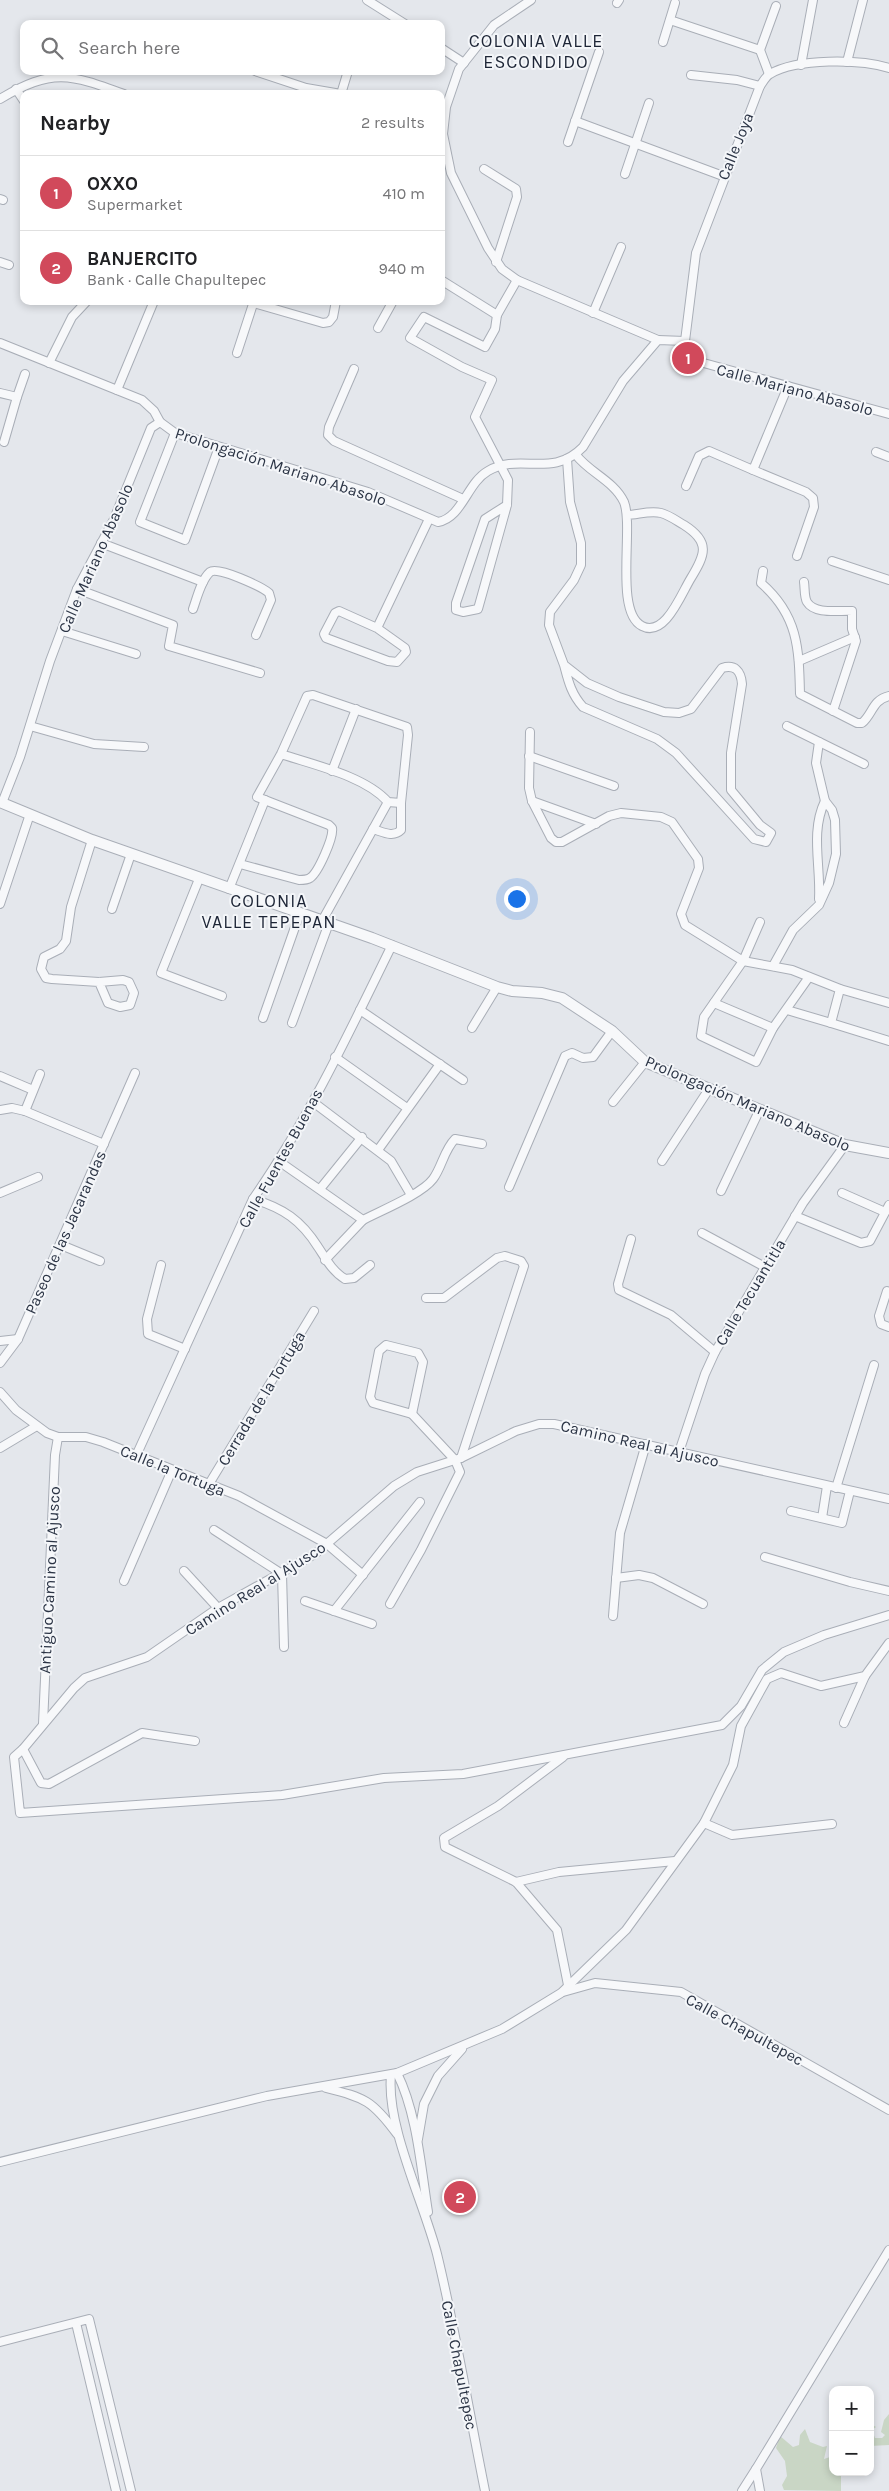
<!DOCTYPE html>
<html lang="en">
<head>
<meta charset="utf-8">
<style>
	:root { --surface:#fff; --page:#f2f2f2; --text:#202124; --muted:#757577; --line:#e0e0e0; --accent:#d1495b }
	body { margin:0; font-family:Karla,sans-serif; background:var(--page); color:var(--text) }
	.controls { position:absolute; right:15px; bottom:15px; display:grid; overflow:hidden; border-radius:10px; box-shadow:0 2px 8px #0003 }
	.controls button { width:45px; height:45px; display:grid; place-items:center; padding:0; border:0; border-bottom:1px solid var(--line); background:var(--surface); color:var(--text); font:25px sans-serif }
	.you { position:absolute; left:516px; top:898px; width:18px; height:18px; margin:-12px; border:4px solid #fff; border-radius:50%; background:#1a73e8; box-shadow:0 0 0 8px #1a73e833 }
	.badge { display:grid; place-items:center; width:32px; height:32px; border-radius:50%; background:var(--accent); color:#fff; font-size:16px; font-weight:700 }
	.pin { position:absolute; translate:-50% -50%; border:2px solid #fff; box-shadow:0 1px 5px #0006 }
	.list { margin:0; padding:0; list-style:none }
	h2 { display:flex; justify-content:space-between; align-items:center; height:65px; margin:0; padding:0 20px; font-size:21px }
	h2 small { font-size:16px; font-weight:400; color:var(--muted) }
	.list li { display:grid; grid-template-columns:32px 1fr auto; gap:15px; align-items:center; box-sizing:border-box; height:75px; padding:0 20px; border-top:1px solid var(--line) }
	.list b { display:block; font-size:19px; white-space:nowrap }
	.list p { margin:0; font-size:16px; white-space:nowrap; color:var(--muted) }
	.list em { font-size:16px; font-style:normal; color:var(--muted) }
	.icon { flex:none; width:28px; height:28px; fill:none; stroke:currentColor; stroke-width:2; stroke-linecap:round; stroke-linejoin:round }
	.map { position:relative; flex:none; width:889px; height:2491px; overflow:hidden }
	.search { position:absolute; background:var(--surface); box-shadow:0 2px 8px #0003; left:20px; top:20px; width:425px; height:55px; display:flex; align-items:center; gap:12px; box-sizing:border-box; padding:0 18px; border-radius:10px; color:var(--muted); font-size:19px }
	.panel { position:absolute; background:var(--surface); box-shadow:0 2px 8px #0003; left:20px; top:90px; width:425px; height:215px; border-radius:10px }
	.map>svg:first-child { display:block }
	.green { fill:#c9d6c5 }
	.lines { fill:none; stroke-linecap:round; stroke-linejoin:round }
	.minor-casing { stroke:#a9aeb7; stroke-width:10 }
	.tertiary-casing { stroke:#a9aeb7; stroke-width:12 }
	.minor { stroke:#f7f8fa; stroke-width:8 }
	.tertiary { stroke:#f7f8fa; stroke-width:10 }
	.labels { text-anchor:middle; stroke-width:4; stroke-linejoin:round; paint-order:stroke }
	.street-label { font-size:16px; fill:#2b3445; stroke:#f4f6f9 }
	.neighbourhood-label { font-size:18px; letter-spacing:1px; fill:#1d2536; stroke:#f4f6f9 }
</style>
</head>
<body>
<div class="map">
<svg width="889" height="2491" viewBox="0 0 889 2491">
	<rect width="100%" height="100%" fill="#e4e7ec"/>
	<g class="green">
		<path d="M889,2414V2445L870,2446V2423L876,2427L872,2430L875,2438H882L885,2435L881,2432L884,2420Z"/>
		<path d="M805,2429L810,2442L823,2447L827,2446L824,2459L833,2456V2472H850L841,2475V2491L784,2490L782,2485L787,2476L785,2461L776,2448L780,2436L793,2447L799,2445L800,2435Z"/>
	</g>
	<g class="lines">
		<g class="minor-casing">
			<g id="minor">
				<path d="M367,0L405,24"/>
				<path d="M531,0L494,25L459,69L446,107L443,134L451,173L488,248L502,269L517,280L658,340"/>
				<path d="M617,3L619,0"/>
				<path d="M670,20L760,50"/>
				<path d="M663,42L675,3"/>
				<path d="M441,48L464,63"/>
				<path d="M847,62L863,0"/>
				<path d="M801,65L813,0"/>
				<path d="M889,68C860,59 797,58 770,74C766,76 763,82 760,86L696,253L685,341C687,352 690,358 700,362L889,414"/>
				<path d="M255,71L306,88L341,94"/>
				<path d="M769,74L760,50L776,6"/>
				<path d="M691,75L737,80L760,86"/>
				<path d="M16,89L24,101"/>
				<path d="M341,94L348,71"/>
				<path d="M0,99C52,68 70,74 124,94"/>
				<path d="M575,121L723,176"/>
				<path d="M568,142L599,52"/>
				<path d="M484,169L516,189L517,197L496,262"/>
				<path d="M625,174L649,103"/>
				<path d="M0,199L3,200"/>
				<path d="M0,262L9,265"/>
				<path d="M441,280L497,315"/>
				<path d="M254,303L323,323L329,322L333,317L336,301"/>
				<path d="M593,313L621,247"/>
				<path d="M378,328L393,301"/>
				<path d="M0,343L142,400L154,411L160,422"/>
				<path d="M237,353L254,301"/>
				<path d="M49,363L72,317L87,301"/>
				<path d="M354,369L329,427L328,435L334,441L463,499"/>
				<path d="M117,390L154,301"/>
				<path d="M0,393L17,397L4,442"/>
				<path d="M17,397L25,374"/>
				<path d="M175,433L140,522L185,540L219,447"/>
				<path d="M876,452L889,457"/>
				<path d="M576,455C590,473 614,481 624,502C634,527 614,612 642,626C665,638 681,594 691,578C705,555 711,542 684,525C677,521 669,515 661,513C650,510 637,515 627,515"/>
				<path d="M753,470L806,492L813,498L814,507L797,556"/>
				<path d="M686,486L699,456L709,451L753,470L788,386"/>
				<path d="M507,505L485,519L456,603V610L463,612L478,609L507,505L508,480L475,417L492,380L462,367L410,338L424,317L485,347L495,329L497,315L517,280"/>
				<path d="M101,543L203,582"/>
				<path d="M832,561L889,580"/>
				<path d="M763,571L761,583C798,615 799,648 800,694L857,723H862C873,714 872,700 889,696"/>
				<path d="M804,582C805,588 804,597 807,602C815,615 840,610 852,611V629L856,641L833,711"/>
				<path d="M77,589L173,625L169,646L260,673"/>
				<path d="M193,609C197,598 201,580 210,572C218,566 262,587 269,593L271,600L256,635"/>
				<path d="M377,628L405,648L406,652L397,662L388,661L326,638L324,634L335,613L339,611L377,628L429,519"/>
				<path d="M62,631L136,654"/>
				<path d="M799,661L855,637"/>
				<path d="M564,665C568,680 571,694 583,707L657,739L676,753L754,839L766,842L771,833L760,825L731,790V753L742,684C741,671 735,664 722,668L691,709L679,713L664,712L619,697L587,683L564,665L549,625L550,612L574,580L581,565V543L570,502L567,459"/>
				<path d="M30,726L94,744L144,747"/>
				<path d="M787,726L864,764"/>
				<path d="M530,732L529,788L532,801L551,838L556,842H562L609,816L621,813L661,817L672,822L698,859L699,868L681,914L685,925L743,961L792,970L840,989L889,1003"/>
				<path d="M529,756L614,786"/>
				<path d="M332,771L356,709"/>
				<path d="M532,801L596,824"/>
				<path d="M2,803L20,757L50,661L77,589L114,519L151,428L160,422L175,433L368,492L438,522C462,518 467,483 488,471C520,452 552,479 583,447L623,381L658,340L685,341"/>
				<path d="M373,829C383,832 393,838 401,830V803"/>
				<path d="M92,840L71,907L66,941L60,949L44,957L41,969L46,978L52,979L99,982L123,980L129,982L134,993L130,1005L120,1007L108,1003L99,982"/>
				<path d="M240,864L299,880C302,880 307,880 310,878C318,873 334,837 332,828L329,825L257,797L281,754L307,696L313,695L407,727L408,735L401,803L388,802C365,776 314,765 281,754"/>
				<path d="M199,879L161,973L222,996"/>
				<path d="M229,889L265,800"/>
				<path d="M819,899C821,866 810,832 825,801"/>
				<path d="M0,904L30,814"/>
				<path d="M112,909L131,854"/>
				<path d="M322,921L388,802"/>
				<path d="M760,922L743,961L704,1017L701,1036L756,1062L773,1028L809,977"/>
				<path d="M773,966L793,930L819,905L829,883L836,854L835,820L832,810L825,801L816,763L819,742"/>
				<path d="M840,989L831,1023L889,1041"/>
				<path d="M714,1003L773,1028"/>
				<path d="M360,1010L463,1080"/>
				<path d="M787,1010L831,1023"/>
				<path d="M263,1018L300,913"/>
				<path d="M292,1023L329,923"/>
				<path d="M472,1028L497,987"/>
				<path d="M335,1057L407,1108"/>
				<path d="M0,1076L33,1090"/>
				<path d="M313,1102L391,1161L411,1195"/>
				<path d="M613,1102L645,1062"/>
				<path d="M0,1110L12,1108L25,1111L104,1144"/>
				<path d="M25,1111L40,1074"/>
				<path d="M378,1150L440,1064"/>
				<path d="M662,1161L709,1089"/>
				<path d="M280,1162L363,1220C380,1211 422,1194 433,1179C442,1167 444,1150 455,1139L482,1144"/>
				<path d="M509,1187L565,1056L572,1053L583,1058L593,1057L612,1031"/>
				<path d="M320,1189L362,1137"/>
				<path d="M721,1191L760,1109"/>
				<path d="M0,1193L38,1177"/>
				<path d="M842,1193L885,1212"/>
				<path d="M253,1199C283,1208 301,1220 318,1247C326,1259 332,1271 345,1279L354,1278L370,1265"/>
				<path d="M795,1216L861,1243L870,1241L889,1205"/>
				<path d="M702,1233L765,1267"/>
				<path d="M631,1239L618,1284L619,1290L671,1315L715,1352"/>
				<path d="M61,1245L100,1261"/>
				<path d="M325,1260L363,1220"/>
				<path d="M161,1265L147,1319L148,1334L185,1349"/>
				<path d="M887,1291L879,1316L881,1324L889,1327"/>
				<path d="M426,1298H444L497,1258L505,1256L521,1261L524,1266L461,1458"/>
				<path d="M0,1341L18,1339"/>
				<path d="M386,1345L418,1353L423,1362L412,1414L373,1403L370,1397L379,1351Z"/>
				<path d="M0,1363L18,1339L135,1073"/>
				<path d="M0,1392L16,1410L47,1433L58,1437H86L103,1442L239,1496L327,1544L363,1575"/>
				<path d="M0,1448L35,1427"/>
				<path d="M679,1452L705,1374L715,1352L803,1203L845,1145"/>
				<path d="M136,1456L253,1199C308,1120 350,1031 392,945"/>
				<path d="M209,1484L314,1311"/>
				<path d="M836,1488L874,1365"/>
				<path d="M889,1499L554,1424H539L516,1431L461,1458L417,1472L394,1486L315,1554L218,1608L147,1657L85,1678L74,1688L23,1749L14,1757L20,1813L282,1795L384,1778L463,1774L722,1725L741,1706L762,1670L784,1652L824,1635L889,1615"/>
				<path d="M791,1511L842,1523L850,1491"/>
				<path d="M822,1518L827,1486"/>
				<path d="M214,1530L282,1574L284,1647"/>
				<path d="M765,1557L850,1582L889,1591"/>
				<path d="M184,1571L218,1608"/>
				<path d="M616,1578L639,1575L653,1578L703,1604"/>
				<path d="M124,1581L172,1470"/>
				<path d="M305,1601L372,1624"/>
				<path d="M390,1604L421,1550L460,1472L455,1460L412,1414"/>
				<path d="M334,1611L420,1502"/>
				<path d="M613,1616L620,1533L646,1444"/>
				<path d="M844,1723L865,1676"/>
				<path d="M43,1724L55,1455L58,1437"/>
				<path d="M23,1749L41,1783L49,1784L142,1733L195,1741"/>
				<path d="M563,1757L498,1806L444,1838L445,1847L516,1882L557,1930L568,1985"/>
				<path d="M704,1823L732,1835L832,1824"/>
				<path d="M516,1882L559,1872L675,1861"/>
				<path d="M563,1992L595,1983L681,1992L889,2110"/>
				<path d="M397,2073C417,2113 421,2168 428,2212"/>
				<path d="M391,2075C386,2126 424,2203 437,2254C456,2332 469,2412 485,2491"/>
				<path d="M326,2088C365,2098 372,2100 397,2134"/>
				<path d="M418,2139L424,2104L438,2076L462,2049"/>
				<path d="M0,2162L267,2096L397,2073L502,2029L561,1993L626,1930L704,1823L733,1765L741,1726L767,1679L781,1673L821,1686L865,1676L889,1643"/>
				<path d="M76,2323L116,2491"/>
				<path d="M0,2342L89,2319L131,2491"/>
				<path d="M742,2491L756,2469"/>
				<path d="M760,2491L756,2469L889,2250"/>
			</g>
		</g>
		<g class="tertiary-casing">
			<path id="tertiary" d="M0,802L92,840L372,938L497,987L512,991L542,993L562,998L612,1031L645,1062L845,1145L889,1153"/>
		</g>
		<use href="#minor" class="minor"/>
		<use href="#tertiary" class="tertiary"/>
	</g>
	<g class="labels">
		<g class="street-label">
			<text transform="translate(735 146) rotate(-68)" y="6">Calle Joya</text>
			<text transform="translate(795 389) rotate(15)" y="6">Calle Mariano Abasolo</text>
			<text transform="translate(281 466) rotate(18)" y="6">Prolongación Mariano Abasolo</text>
			<text transform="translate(95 558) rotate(-66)" y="6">Calle Mariano Abasolo</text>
			<text transform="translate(748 1103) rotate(23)" y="6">Prolongación Mariano Abasolo</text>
			<text transform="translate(280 1158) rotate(-61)" y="6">Calle Fuentes Buenas</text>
			<text transform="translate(65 1232) rotate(-66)" y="6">Paseo de las Jacarandas</text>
			<text transform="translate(750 1292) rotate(-59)" y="6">Calle Tecuantitla</text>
			<text transform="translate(261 1398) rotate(-59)" y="6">Cerrada de la Tortuga</text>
			<text transform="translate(640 1443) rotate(13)" y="6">Camino Real al Ajusco</text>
			<text transform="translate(173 1470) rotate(22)" y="6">Calle la Tortuga</text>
			<text transform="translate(49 1580) rotate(-87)" y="6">Antiguo Camino al Ajusco</text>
			<text transform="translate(255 1588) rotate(-32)" y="6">Camino Real al Ajusco</text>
			<text transform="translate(745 2029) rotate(29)" y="6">Calle Chapultepec</text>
			<text transform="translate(460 2365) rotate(79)" y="6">Calle Chapultepec</text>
		</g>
		<g class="neighbourhood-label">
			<text x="536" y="47">COLONIA VALLE<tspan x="536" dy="21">ESCONDIDO</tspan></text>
			<text x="269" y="907">COLONIA<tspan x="269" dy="21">VALLE TEPEPAN</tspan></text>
		</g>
	</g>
</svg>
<div class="controls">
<button>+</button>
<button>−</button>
</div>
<div class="you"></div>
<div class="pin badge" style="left:688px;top:358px">1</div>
<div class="pin badge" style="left:460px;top:2197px">2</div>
<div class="search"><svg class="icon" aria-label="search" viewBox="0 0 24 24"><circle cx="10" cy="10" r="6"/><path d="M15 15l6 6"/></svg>Search here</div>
<section class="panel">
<h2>Nearby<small>2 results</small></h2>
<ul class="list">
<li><span class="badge">1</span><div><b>OXXO</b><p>Supermarket</p></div><em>410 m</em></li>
<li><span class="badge">2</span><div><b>BANJERCITO</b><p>Bank · Calle Chapultepec</p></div><em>940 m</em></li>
</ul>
</section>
</div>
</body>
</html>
